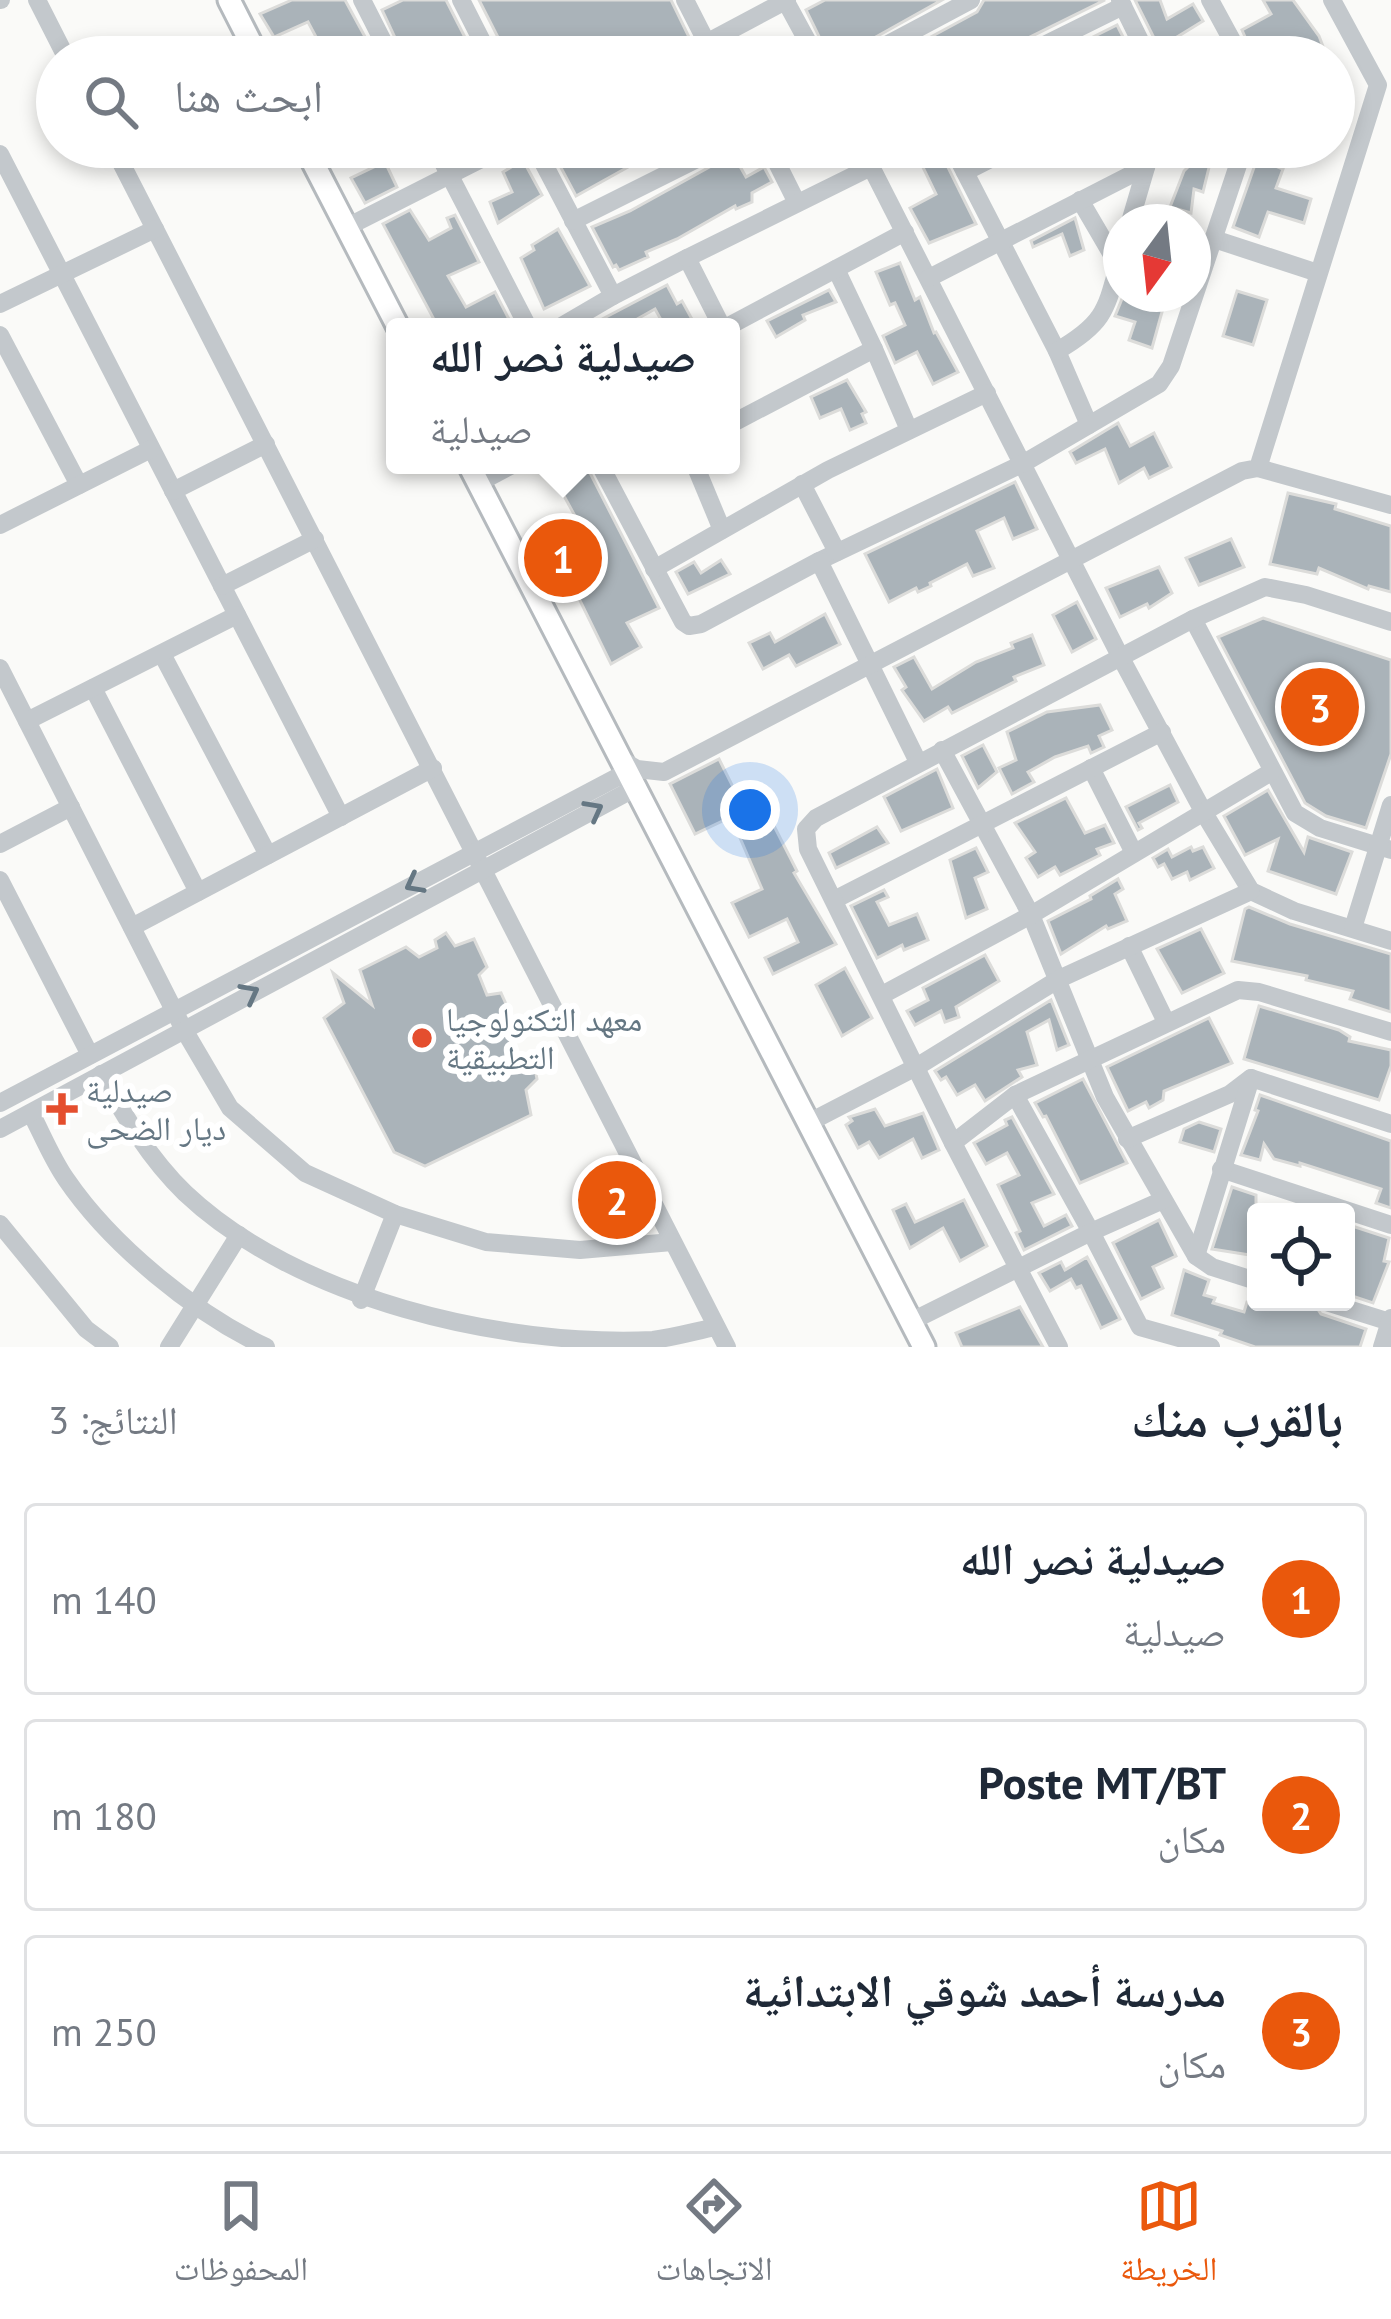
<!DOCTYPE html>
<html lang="ar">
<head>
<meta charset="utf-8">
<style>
	:root { --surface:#fff; --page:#f2f2f3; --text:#1f2937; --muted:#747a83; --line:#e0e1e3; --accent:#ea580c }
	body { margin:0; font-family:"PT Sans","Noto Naskh Arabic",sans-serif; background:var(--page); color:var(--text); direction:rtl }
	.controls { position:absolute; right:36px; bottom:36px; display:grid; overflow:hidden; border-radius:12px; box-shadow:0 6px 18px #0003 }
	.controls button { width:108px; height:108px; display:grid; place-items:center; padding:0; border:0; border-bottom:3px solid var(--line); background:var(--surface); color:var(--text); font:60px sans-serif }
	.compass { position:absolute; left:1103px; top:204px; width:108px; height:108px; border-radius:50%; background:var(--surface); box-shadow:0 6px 18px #0003; rotate:195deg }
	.you { position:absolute; left:750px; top:810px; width:42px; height:42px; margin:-30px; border:9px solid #fff; border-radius:50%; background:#1a73e8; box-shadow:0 0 0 18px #1a73e833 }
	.badge { display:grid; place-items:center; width:78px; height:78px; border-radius:50%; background:var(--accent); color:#fff; font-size:39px; font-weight:700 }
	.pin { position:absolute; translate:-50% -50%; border:6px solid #fff; box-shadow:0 3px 12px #0006 }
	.popup { position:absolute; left:386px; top:318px; width:354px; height:156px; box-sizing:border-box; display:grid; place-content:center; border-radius:12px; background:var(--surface); filter:drop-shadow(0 3px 9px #0005); font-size:39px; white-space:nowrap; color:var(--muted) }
	.popup b { font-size:45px; color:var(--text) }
	.popup::after { content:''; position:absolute; left:50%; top:100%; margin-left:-24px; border:24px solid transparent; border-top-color:var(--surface) }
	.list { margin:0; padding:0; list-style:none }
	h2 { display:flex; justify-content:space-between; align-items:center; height:156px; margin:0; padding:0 48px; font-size:51px }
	h2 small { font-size:39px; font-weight:400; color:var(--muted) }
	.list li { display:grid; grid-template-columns:78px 1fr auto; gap:36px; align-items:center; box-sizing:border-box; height:192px; margin:0 24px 24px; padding:0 24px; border:3px solid var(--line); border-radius:12px }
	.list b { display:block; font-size:45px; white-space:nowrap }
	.list p { margin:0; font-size:39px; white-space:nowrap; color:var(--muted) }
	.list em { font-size:39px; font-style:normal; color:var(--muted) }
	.icon { flex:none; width:66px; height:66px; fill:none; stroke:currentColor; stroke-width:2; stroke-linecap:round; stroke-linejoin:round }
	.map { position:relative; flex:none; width:1391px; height:1347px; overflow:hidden; direction:ltr }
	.search { position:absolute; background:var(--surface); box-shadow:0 6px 18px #0003; left:36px; right:36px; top:36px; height:132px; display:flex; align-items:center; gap:30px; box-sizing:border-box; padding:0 42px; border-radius:66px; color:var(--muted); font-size:45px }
	.sheet { height:804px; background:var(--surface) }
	nav { display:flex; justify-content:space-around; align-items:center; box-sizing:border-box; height:168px; border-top:3px solid var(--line); background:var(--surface); font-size:33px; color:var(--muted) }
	nav a { display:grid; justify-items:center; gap:6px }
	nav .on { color:var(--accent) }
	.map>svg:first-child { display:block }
	.building { fill:#aab3b9; stroke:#dcdcda; stroke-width:3 }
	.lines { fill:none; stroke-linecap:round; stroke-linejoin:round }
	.major-casing { stroke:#b5babe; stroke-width:27 }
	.minor { stroke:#c3c8cc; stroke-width:18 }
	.major { stroke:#fff; stroke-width:21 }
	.oneway { stroke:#657783 }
	.poi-dot { fill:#e44e2e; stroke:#fff; stroke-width:4.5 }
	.labels { text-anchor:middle; stroke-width:12; stroke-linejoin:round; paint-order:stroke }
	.poi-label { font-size:33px; fill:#657783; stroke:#fff; text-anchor:start }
</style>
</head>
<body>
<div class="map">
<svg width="1391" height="1347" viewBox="0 0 1391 1347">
	<rect width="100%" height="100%" fill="#fafaf8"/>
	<g class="building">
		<path d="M292,0H345L376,57H303L322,48L308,22L274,37L260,14Z"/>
		<path d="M403,0H446L475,57H404L382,10Z"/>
		<path d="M479,0H671L689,37L651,57H508Z"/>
		<path d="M825,0H942L840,57H829L806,10Z"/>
		<path d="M984,0H1105L1014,45L1007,57H920L914,46L977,12Z"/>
		<path d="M1135,0H1160L1167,19L1193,4L1203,21L1159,48Z"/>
		<path d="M1263,0H1293L1319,36L1327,57H1294L1290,48L1274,57H1254L1242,30L1271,14Z"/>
		<path d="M1117,25L1133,57H1053Z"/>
		<path d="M375,147H421L387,166L397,187L365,203L351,178L382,163Z"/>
		<path d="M550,147H591L596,159L625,147H664L576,196Z"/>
		<path d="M928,147H938L976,224L929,243L910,208L936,194L916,153Z"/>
		<path d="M1213,151L1203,192L1194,189L1191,213L1170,207L1184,171L1196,159Z"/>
		<path d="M733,154L746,177L764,167L772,182L752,193V202L736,209L735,206L677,239L646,252L648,257L619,270L616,265L613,267L592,227L630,211Z"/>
		<path d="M1257,159L1283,169L1276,188L1311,199L1304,223L1268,212L1259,237L1233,227Z"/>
		<path d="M523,160L542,195L498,223L490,202L512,192L503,172Z"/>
		<path d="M410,210L429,240L451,228L447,218L455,215L479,262L448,276L466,307L495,292L513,327H438L383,224Z"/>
		<path d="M1075,218L1084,250L1070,256L1062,234L1033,247L1031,241Z"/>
		<path d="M558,229L590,286L544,309L521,258L534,250L532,245Z"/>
		<path d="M900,263L915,300L920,297L934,333L936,332L958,372L933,384L917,352L895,363L883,336L905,325L895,303L890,305L876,272Z"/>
		<path d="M667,285L677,304L682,301L693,321L681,327H665L655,309L630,323L632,327H587Z"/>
		<path d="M829,290L836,302L803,315L805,320L776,337L767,321Z"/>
		<path d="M1237,291L1267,300L1253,345L1223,336Z"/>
		<path d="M1124,294H1167L1152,348L1129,340L1135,322L1115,316Z"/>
		<path d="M847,380L866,412L862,414L866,423L850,430L841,409L820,418L811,397Z"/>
		<path d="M1118,423L1130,446L1154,433L1171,467L1149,478L1144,468L1119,483L1105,449L1076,463L1070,452Z"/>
		<path d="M547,465H586L659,608L627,623L641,647L611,664L569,578L565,579L552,555L586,536Z"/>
		<path d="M1015,482L1037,529L1013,539L1004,518L977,531L994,568L973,576L967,564L930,583L931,586L918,592L916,588L889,602L865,554Z"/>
		<path d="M1288,493L1336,504L1335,509L1391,526V592L1369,586L1368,589L1319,568L1317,574L1270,564Z"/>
		<path d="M1231,539L1244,567L1199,585L1186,558Z"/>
		<path d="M721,560L730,574L688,594L676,572L694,562L701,573Z"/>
		<path d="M1159,567L1172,593L1149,608L1147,604L1120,617L1106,588Z"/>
		<path d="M1077,602L1096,639L1072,652L1053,615Z"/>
		<path d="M825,614L840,644L796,666L789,655L763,669L749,643L770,633L775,642Z"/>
		<path d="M1263,618L1391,660V754L1366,828L1326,816L1305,803L1218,637Z"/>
		<path d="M1032,635L1044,665L1014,677L1016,681L952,713L948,707L924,721L902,690L906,687L894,667L914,657L932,689L976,662L1013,648L1011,643Z"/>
		<path d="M1100,705L1112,730L1099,736L1104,747L1091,753L1088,746L1055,757L1028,772L1034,782L1012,794L999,768L1016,760L1007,732L1047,712Z"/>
		<path d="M983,745L997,772L978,788L962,756Z"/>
		<path d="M719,759L754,829L772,822L797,871L794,873L836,944L773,974L765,958L798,942L787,919L749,937L732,903L762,889L731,817L695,834L670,784Z"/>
		<path d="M937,769L953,808L901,831L884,797Z"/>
		<path d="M1170,785L1178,802L1139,823L1142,828L1138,830L1126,807Z"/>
		<path d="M1268,790L1304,852L1308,837L1352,852L1336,894L1268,871L1278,839L1245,855L1224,816Z"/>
		<path d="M1066,798L1085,833L1105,825L1114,843L1097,849L1100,855L1060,875L1055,867L1038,877L1026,858L1035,852L1015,823Z"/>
		<path d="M877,827L888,843L836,868L829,853Z"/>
		<path d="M1191,847L1193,851L1203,847L1214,868L1190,880L1187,872L1172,879L1164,864L1158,867L1153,858L1168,849L1172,857Z"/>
		<path d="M976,848L988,872L975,878L987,909L966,918L950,860Z"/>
		<path d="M1118,879L1123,889L1115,894L1127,921L1108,929L1106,926L1061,954L1048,921L1091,899L1090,896Z"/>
		<path d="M884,890L888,897L877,902L889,925L917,914L928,940L904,950L902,945L877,958L851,906Z"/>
		<path d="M1249,907L1290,924L1391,954V1012L1350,999L1353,991L1306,980L1307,976L1232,961L1245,909Z"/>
		<path d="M1201,929L1224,973L1182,993L1157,949Z"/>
		<path d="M446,933L455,946L474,939L487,967L479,975L487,995L501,993L511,1015L500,1022L518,1055L532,1054L537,1079L526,1090L531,1115L425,1166L394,1152L324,1018L344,1003L333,973L372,1005L360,970L406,947L419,957L437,948L435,940Z"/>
		<path d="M985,955L999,981L956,1007L959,1017L945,1022L941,1011L915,1025L907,1011L928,1000L923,988Z"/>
		<path d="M845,968L872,1018L842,1036L816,985Z"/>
		<path d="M1051,1000L1069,1045L1057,1050L1049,1020L1027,1032L1037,1065L1018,1070L1022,1077L988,1099L985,1101L975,1085L957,1095L946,1077L941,1080L935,1071Z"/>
		<path d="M1259,1006L1339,1030L1350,1037L1349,1041L1391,1050V1066L1379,1100L1244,1059Z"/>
		<path d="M1209,1018L1232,1063L1164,1091L1163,1100L1149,1108L1146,1102L1128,1111L1107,1067Z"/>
		<path d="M1083,1079L1127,1163L1080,1183L1046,1116L1043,1117L1035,1103Z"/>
		<path d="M1260,1095L1391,1141V1208L1376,1203L1381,1189L1300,1163V1166L1274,1159L1264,1144L1260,1160L1241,1155L1258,1111L1255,1110Z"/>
		<path d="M875,1109L885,1126L923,1113L939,1150L922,1158L913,1139L879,1158L869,1142L858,1148L846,1125L852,1121L849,1117Z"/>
		<path d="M1012,1117L1054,1194L1032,1203L1044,1226L1066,1215L1072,1226L1024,1250L1016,1233L1020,1231L998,1185L1019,1175L1007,1153L986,1164L974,1143L1007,1125L1005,1120Z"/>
		<path d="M1199,1122L1221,1129L1214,1152L1180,1142L1184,1129Z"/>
		<path d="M1232,1187L1256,1195V1256L1212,1249Z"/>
		<path d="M964,1200L987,1246L960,1261L943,1228L910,1248L893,1210L906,1204L915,1222Z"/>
		<path d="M1159,1220L1176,1256L1153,1267L1163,1288L1141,1299L1113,1243Z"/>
		<path d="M1346,1224L1389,1238L1384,1261L1389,1262L1373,1303L1346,1294Z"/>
		<path d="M1087,1257L1120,1319L1101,1328L1081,1286L1076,1288L1071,1279L1050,1291L1039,1273L1061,1262L1065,1270Z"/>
		<path d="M1184,1270L1209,1280L1204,1295L1215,1298L1213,1303L1244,1312L1247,1302H1313L1321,1314L1366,1329L1360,1347H1255L1220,1335L1222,1331L1172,1315Z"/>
		<path d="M1020,1307L1043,1347H962L956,1333Z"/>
	</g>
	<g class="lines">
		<g class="major-casing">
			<g id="major">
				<path d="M229,0L258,57"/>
				<path d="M305,147L398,327"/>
				<path d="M469,465L924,1347"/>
			</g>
		</g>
		<g class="minor">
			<path d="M0,0H1"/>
			<path d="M37,0L66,57"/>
			<path d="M362,0L391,57"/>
			<path d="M461,0L490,57"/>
			<path d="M685,0L707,43"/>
			<path d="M785,0L816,57"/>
			<path d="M1120,0L1148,57"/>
			<path d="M1210,0L1241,57"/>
			<path d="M680,57L787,0"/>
			<path d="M864,57L971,0"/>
			<path d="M1020,57L1123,6"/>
			<path d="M113,147L727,1347"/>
			<path d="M435,147L528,327"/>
			<path d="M535,147L613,296L687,258L722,327"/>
			<path d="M769,147L797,203"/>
			<path d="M861,147L1121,658L1204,813L1251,891L1294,911L1391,941"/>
			<path d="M952,147L1057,351L1089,425"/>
			<path d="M0,154L341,817"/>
			<path d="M965,172L1014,147"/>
			<path d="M1080,200L1118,265"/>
			<path d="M573,221L721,147"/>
			<path d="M1130,222L1152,147"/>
			<path d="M347,227L505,147"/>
			<path d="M1214,239L1318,273"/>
			<path d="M687,258L871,167"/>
			<path d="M836,269L874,349"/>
			<path d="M929,278L1146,167"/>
			<path d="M0,304L155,229"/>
			<path d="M560,327L613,296"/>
			<path d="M727,327L905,232"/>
			<path d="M0,335L79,485"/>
			<path d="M1057,351C1107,322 1106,309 1121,255"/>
			<path d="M731,424L874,349L909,430"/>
			<path d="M600,465L683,622L689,626L701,624L819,561L1024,463L1159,384L1171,366L1244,147"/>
			<path d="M695,465L722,530"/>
			<path d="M1258,468L1391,505"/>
			<path d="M478,483L512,465"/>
			<path d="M802,484L837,552"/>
			<path d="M173,491L266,444"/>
			<path d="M0,525L151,449"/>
			<path d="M819,561L918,762"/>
			<path d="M654,569L828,470L987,393"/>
			<path d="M222,586L315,539"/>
			<path d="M1193,619L1295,813L1320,828L1391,850"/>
			<path d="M162,654L268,855"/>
			<path d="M0,668L183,1028L230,1108L305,1173L395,1214L486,1242L580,1250L672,1242"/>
			<path d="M93,688L198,892"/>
			<path d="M27,721L237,615"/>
			<path d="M942,750L1031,915L1105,1097L1196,1256L1212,1267L1256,1281"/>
			<path d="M625,762L637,769L664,772L1242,471L1258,468L1378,85L1332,0"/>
			<path d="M1091,768L1134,853"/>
			<path d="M0,844L71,807"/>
			<path d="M0,880L90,1055"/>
			<path d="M834,900L1162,732"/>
			<path d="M132,927L433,768"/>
			<path d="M1353,928L1391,805"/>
			<path d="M1129,946L1166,1022"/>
			<path d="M882,995L1031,915L1271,772"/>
			<path d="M101,1074C125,1117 149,1158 185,1193C297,1299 502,1347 653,1340C675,1337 696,1331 716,1327"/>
			<path d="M1015,1095L1091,1232L1163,1200"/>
			<path d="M0,1103L629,771"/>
			<path d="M31,1113C42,1134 52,1159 66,1179C111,1245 194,1313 266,1347"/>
			<path d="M808,1123L918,1066L1059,979L1251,891"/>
			<path d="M0,1129L637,787"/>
			<path d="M1127,1139L1230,1094L1251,1078"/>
			<path d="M953,1143L1015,1095L1238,990L1259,992L1391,1032"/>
			<path d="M1221,1169L1391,1225"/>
			<path d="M0,1224L86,1329L110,1347"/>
			<path d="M1196,1256L1251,1078L1391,1124"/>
			<path d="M361,1300L395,1214"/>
			<path d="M1326,1302L1390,1322"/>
			<path d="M910,1322L1091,1232L1140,1327L1211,1347"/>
			<path d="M169,1347L239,1235"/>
			<path d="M1059,1347L953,1143L808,849L806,829L816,818L1193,619L1265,587L1306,595L1391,622"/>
			<path d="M1382,1347L1391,1318"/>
		</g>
		<use href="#major" class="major"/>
	</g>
	<defs><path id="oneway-chevron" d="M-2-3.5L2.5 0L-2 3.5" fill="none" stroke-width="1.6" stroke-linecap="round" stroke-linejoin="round" transform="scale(3)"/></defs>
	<g class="oneway">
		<use href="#oneway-chevron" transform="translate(594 810) rotate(-28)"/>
		<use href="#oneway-chevron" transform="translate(414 884) rotate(152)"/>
		<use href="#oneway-chevron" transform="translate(250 993) rotate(-28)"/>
	</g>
	<g class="poi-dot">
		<circle cx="422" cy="1038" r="12"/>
		<path d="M56 1091h12v12h12v12h-12v12h-12v-12h-12v-12h12z"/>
	</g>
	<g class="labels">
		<g class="poi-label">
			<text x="446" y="1031">معهد التكنولوجيا<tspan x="446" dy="38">التطبيقية</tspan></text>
			<text x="86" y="1102">صيدلية<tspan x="86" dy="38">ديار الضحى</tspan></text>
		</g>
	</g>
</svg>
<div class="controls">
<button><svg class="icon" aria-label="locate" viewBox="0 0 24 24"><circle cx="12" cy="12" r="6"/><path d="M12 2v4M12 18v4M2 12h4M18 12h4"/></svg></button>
</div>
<svg class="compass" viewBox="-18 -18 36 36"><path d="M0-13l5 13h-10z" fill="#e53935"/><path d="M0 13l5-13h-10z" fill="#747a83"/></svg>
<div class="you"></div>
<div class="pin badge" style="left:563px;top:558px">1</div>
<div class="popup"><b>صيدلية نصر الله</b>صيدلية</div>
<div class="pin badge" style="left:617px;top:1200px">2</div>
<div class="pin badge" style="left:1320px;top:707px">3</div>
<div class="search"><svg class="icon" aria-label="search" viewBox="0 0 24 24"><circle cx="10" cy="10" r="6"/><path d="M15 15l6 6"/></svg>ابحث هنا</div>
</div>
<section class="sheet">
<h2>بالقرب منك<small>النتائج: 3</small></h2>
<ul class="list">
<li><span class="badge">1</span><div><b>صيدلية نصر الله</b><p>صيدلية</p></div><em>140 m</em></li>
<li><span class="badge">2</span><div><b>Poste MT/BT</b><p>مكان</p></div><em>180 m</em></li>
<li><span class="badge">3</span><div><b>مدرسة أحمد شوقي الابتدائية</b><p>مكان</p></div><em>250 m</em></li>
</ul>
</section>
<nav>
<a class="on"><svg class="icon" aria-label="map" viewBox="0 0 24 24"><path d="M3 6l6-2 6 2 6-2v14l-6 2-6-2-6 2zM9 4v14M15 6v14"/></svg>الخريطة</a>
<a><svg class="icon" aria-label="directions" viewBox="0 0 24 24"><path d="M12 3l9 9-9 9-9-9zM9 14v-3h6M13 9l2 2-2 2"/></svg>الاتجاهات</a>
<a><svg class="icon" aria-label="saved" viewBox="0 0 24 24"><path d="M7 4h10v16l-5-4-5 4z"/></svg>المحفوظات</a>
</nav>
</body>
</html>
